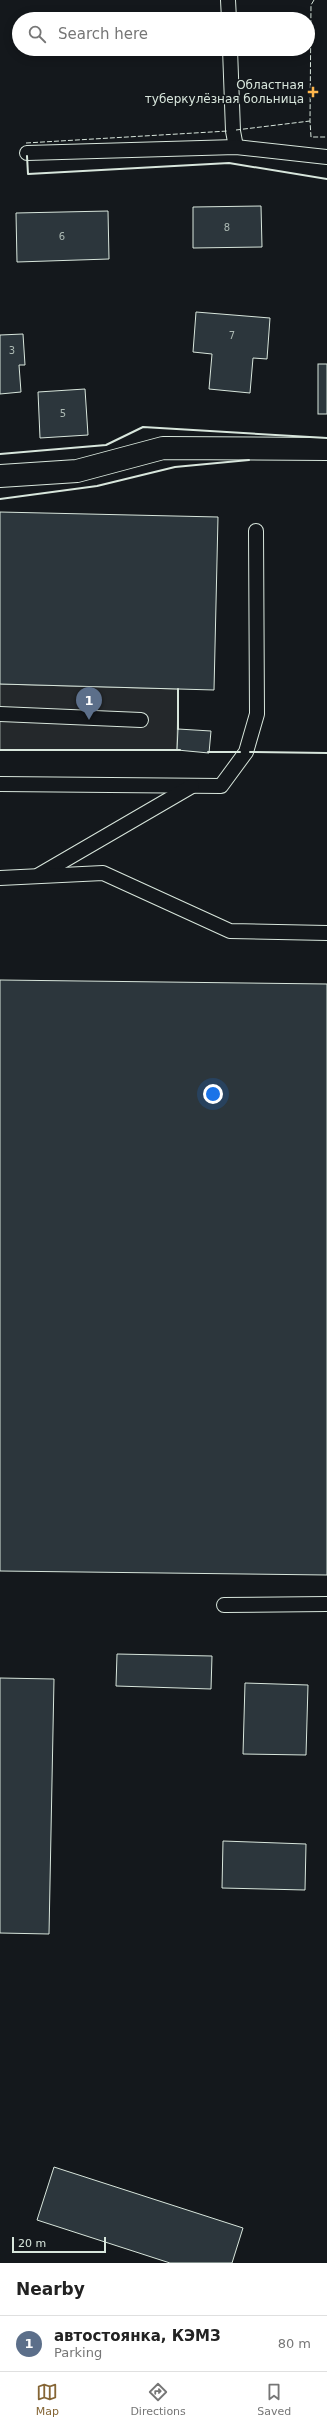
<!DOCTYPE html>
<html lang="en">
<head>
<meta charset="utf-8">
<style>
	:root { --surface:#fff; --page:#f6f6f6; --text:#222; --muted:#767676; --line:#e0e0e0; --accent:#856535 }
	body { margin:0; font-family:"DejaVu Sans",sans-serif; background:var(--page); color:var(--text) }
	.scale { position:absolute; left:12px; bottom:10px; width:94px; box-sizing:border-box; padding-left:4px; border:2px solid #d8e6dc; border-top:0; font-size:11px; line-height:14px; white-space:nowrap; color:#d8e6dc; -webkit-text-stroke:3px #14181c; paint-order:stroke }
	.you { position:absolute; left:213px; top:1094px; width:14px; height:14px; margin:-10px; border:3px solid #fff; border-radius:50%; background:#1a73e8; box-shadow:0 0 0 6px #1a73e833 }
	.badge { display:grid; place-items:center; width:26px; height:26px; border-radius:50%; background:var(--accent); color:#fff; font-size:13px; font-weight:700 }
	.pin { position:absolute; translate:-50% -33px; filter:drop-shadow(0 1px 2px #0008) }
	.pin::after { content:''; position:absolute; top:21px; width:14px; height:12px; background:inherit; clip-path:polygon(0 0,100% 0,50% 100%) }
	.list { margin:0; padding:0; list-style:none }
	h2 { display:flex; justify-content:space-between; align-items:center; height:52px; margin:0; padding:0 16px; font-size:17px }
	h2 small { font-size:13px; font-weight:400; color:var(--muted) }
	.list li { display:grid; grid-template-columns:26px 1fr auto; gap:12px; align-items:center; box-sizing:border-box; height:56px; padding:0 16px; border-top:1px solid var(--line) }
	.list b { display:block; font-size:15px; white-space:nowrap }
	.list p { margin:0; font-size:13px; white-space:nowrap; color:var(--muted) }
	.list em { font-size:13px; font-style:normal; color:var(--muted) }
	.icon { flex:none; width:22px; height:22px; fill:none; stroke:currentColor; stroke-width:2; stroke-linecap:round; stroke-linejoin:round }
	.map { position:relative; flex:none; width:327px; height:2263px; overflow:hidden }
	.search { position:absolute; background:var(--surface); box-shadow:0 2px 10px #0003; left:12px; right:12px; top:12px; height:44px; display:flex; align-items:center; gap:10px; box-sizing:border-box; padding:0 14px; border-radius:22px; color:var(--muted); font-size:15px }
	.sheet { height:108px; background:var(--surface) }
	nav { display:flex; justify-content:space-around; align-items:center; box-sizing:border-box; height:56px; border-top:1px solid var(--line); background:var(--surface); font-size:11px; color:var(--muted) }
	nav a { display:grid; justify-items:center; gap:2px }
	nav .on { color:var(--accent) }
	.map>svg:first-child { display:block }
	.parking { fill:#24282b; stroke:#939e99 }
	.building { fill:#2c363c; stroke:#d8e6dc }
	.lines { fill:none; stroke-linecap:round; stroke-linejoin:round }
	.lane-casing { stroke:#d8e6dc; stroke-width:16 }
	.street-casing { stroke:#d8e6dc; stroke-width:24 }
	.lane { stroke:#14181c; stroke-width:14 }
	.street { stroke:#14181c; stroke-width:22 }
	.fence { stroke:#d8e6dc; stroke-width:1; stroke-dasharray:5 2; stroke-linecap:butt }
	.wall { stroke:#d8e6dc; stroke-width:2 }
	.poi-dot { fill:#ffb74d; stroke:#14181c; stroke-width:1.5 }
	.labels { text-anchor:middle; stroke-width:3; stroke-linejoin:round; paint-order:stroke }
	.number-label { font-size:10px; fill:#adbab4 }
	.poi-label { font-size:12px; fill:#d8e6dc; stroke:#14181c; text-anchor:end }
</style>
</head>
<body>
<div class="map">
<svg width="327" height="2263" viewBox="0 0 327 2263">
	<rect width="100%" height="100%" fill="#14181c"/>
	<path class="parking" d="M0,684L178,689L177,750H0Z"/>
	<g class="building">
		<path d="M261,206L262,247L193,248V207Z"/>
		<path d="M108,211L109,259L17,262L16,213Z"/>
		<path d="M196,312L270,318L267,359L253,358L250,393L209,389L212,354L193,352Z"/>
		<path d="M23,334L25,365H19L21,392L0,394V335Z"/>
		<rect x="318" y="364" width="9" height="50"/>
		<path d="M85,389L88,435L40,438L38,392Z"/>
		<path d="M0,512L218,517L214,690L0,684Z"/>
		<path d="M178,729L211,731L209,753L177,750Z"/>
		<path d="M0,980L327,984V1575L0,1571Z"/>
		<path d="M117,1654L212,1656L211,1689L116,1686Z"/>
		<path d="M0,1678L54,1679L49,1934L0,1933Z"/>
		<path d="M245,1683L308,1685L306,1755L243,1754Z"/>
		<path d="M223,1841L306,1844L305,1890L222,1888Z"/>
		<path d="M54,2167L243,2228L232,2263H170L37,2220Z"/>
	</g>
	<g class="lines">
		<g class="lane-casing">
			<g id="lane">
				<path d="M228,0L229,19"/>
				<path d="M230,49L233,131L236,147"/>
				<path d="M27,153L236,147L327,157"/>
				<path d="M0,714L141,720"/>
				<path d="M0,784L221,786L246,752L257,714L256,531"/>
				<path d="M39,875L192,786"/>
				<path d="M0,878L103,873L230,931L327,933"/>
				<path d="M224,1605L327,1604"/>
			</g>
		</g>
		<g class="street-casing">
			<path id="street" d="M0,476L77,471L163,448L327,449"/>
		</g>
		<use href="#lane" class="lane"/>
		<use href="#street" class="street"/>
		<g class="fence">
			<path d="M314,0L311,5L310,121L311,137H327"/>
			<path d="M236,130L310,121"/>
			<path d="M26,143L228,131"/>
		</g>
		<g class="wall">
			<path d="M27,156L28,174L229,163L327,179"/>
			<path d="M0,454L106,445L143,427L327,438"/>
			<path d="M0,499L97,486L175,467L249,460"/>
			<path d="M178,729V689"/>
			<path d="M0,750H180"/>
			<path d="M208,752H240"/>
			<path d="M250,752L327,753"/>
		</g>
	</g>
	<path class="poi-dot" d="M311 86h4v4h4v4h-4v4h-4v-4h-4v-4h4z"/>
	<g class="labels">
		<g class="number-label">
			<text x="227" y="231">8</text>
			<text x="62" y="240">6</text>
			<text x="232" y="339">7</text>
			<text x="12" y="354">3</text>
			<text x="63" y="417">5</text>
		</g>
		<g class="poi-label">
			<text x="304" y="89">Областная<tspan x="304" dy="14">туберкулёзная больница</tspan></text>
		</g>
	</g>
</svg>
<div class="scale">20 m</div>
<div class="you"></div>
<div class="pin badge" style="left:89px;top:720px;background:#5c6f8a">1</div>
<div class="search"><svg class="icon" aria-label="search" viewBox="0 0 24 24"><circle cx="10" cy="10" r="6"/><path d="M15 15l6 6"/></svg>Search here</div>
</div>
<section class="sheet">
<h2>Nearby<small></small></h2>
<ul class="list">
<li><span class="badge" style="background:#5c6f8a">1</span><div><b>автостоянка, КЭМЗ</b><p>Parking</p></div><em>80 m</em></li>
</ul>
</section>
<nav>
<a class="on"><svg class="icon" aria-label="map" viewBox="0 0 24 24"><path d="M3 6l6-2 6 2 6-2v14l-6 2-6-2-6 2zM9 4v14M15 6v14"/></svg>Map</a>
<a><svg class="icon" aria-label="directions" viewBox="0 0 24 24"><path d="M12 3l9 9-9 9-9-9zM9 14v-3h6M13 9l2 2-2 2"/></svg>Directions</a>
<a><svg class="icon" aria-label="saved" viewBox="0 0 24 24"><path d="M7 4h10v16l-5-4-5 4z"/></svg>Saved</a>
</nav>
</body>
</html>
